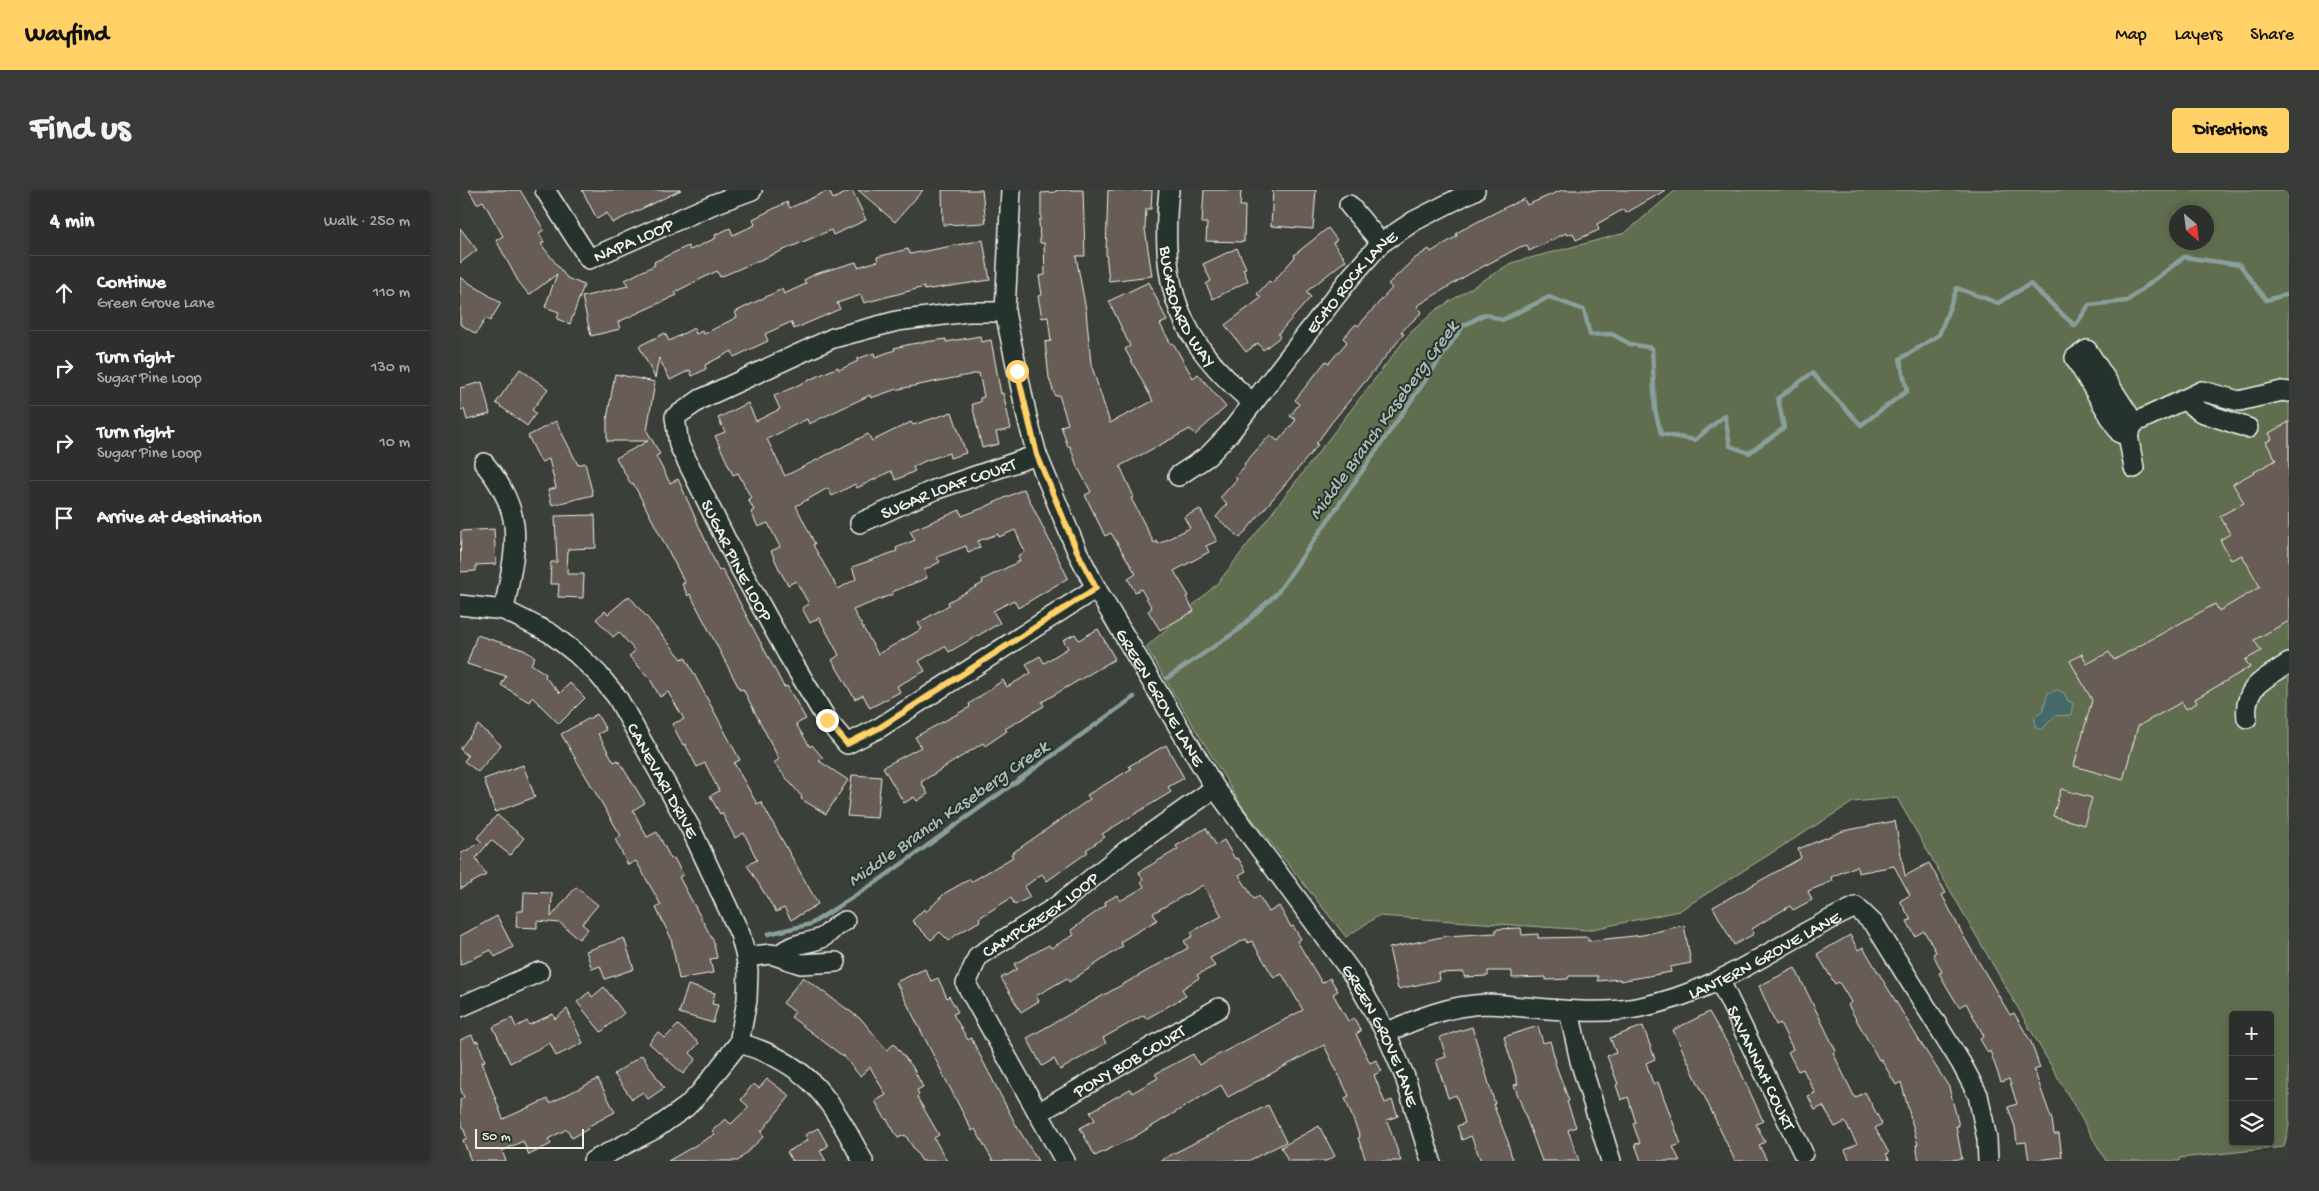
<!DOCTYPE html>
<html lang="en">
<head>
<meta charset="utf-8">
<style>
	:root { --surface:#2c2f2b; --page:#383b37; --text:#f1f3f6; --muted:#a6a9a9; --line:#484a47; --accent:#ffd166 }
	body { margin:0; font-family:"Gochi Hand",sans-serif; background:var(--page); color:var(--text) }
	.controls { position:absolute; right:15px; bottom:15px; display:grid; overflow:hidden; border-radius:5px; box-shadow:0 2px 8px #0003 }
	.controls button { width:45px; height:45px; display:grid; place-items:center; padding:0; border:0; border-bottom:1px solid var(--line); background:var(--surface); color:var(--text); font:25px sans-serif }
	.compass { position:absolute; left:1709px; top:15px; width:45px; height:45px; border-radius:50%; background:var(--surface); box-shadow:0 2px 8px #0003; rotate:152deg }
	.scale { position:absolute; left:15px; bottom:12px; width:109px; box-sizing:border-box; padding-left:5px; border:2px solid #f4f1e8; border-top:0; font-size:14px; line-height:18px; white-space:nowrap; color:#f4f1e8; -webkit-text-stroke:4px #26332d; paint-order:stroke }
	.stop { position:absolute; width:15px; height:15px; margin:-11px; border:4px solid #ffd166; border-radius:50%; background:#fff }
	.stop.end { background:#ffd166; border-color:#fff; box-shadow:0 1px 5px #0008 }
	.list { margin:0; padding:0; list-style:none }
	h2 { display:flex; justify-content:space-between; align-items:center; height:65px; margin:0; padding:0 20px; font-size:21px }
	h2 small { font-size:16px; font-weight:400; color:var(--muted) }
	.list li { display:grid; grid-template-columns:32px 1fr auto; gap:15px; align-items:center; box-sizing:border-box; height:75px; padding:0 20px; border-top:1px solid var(--line) }
	.list b { display:block; font-size:19px; white-space:nowrap }
	.list p { margin:0; font-size:16px; white-space:nowrap; color:var(--muted) }
	.list em { font-size:16px; font-style:normal; color:var(--muted) }
	.icon { flex:none; width:28px; height:28px; fill:none; stroke:currentColor; stroke-width:2; stroke-linecap:round; stroke-linejoin:round }
	.map { position:relative; flex:none; width:1829px; height:971px; overflow:hidden; border-radius:5px }
	header { display:flex; align-items:center; gap:30px; box-sizing:border-box; height:70px; padding:0 25px; background:var(--accent); color:#111 }
	header strong { font-size:24px }
	nav { display:flex; gap:28px; margin-inline-start:auto; font-size:18px }
	.intro { display:flex; align-items:center; justify-content:space-between; box-sizing:border-box; height:120px; padding:0 30px }
	h1 { margin:0; font-size:35px }
	.button { padding:12px 22px; border-radius:5px; background:var(--accent); color:#111; font-size:18px; font-weight:700 }
	main { display:flex; gap:30px; padding:0 30px }
	aside { flex:1; background:var(--surface); border-radius:5px; box-shadow:0 2px 8px #0003 }
	.map>svg:first-child { display:block }
	.green { fill:#606e50; stroke:#aab09c; fill-rule:evenodd }
	.water { fill:#446968; stroke:#8a9f9b }
	.lines { fill:none; stroke-linecap:round; stroke-linejoin:round }
	.stream { stroke:#8a9f9b; stroke-width:4.5 }
	.building { fill:#675b56; stroke:#f4f1e8; fill-rule:evenodd }
	.minor-casing { stroke:#f4f1e8; stroke-width:22 }
	.minor { stroke:#26332d; stroke-width:19 }
	.route { stroke:#ffd166; stroke-width:6 }
	.labels { text-anchor:middle; stroke-width:4; stroke-linejoin:round; paint-order:stroke }
	.street-label { font-size:18px; fill:#f4f1e8; stroke:#26332d }
	.water-label { font-size:19px; font-style:italic; fill:#aebbb5; stroke:#26332d }
</style>
</head>
<body>
<header>
<strong>Wayfind</strong>
<nav><a>Map</a><a>Layers</a><a>Share</a></nav>
</header>
<div class="intro"><h1>Find us</h1><a class="button">Directions</a></div>
<main>
<aside>
<h2>4 min<small>Walk · 250 m</small></h2>
<ul class="list">
<li><svg class="icon" aria-label="ahead" viewBox="0 0 24 24"><path d="M12 20V5M6 11l6-6 6 6"/></svg><div><b>Continue</b><p>Green Grove Lane</p></div><em>110 m</em></li>
<li><svg class="icon" aria-label="right" viewBox="0 0 24 24"><path d="M7 20v-9h11M14 6l5 5-5 5"/></svg><div><b>Turn right</b><p>Sugar Pine Loop</p></div><em>130 m</em></li>
<li><svg class="icon" aria-label="right" viewBox="0 0 24 24"><path d="M7 20v-9h11M14 6l5 5-5 5"/></svg><div><b>Turn right</b><p>Sugar Pine Loop</p></div><em>10 m</em></li>
<li><svg class="icon" aria-label="arrive" viewBox="0 0 24 24"><path d="M6 21V4h12l-3 4 3 4H6"/></svg><div><b>Arrive at destination</b></div></li>
</ul>
</aside>
<div class="map">
<svg width="1829" height="971" viewBox="0 0 1829 971">
	<rect width="100%" height="100%" fill="#3a3f39"/>
	<filter id="ink" filterUnits="userSpaceOnUse"><feTurbulence type="fractalNoise" baseFrequency=".02" numOctaves="2"/><feDisplacementMap in="SourceGraphic" scale="10" xChannelSelector="R" yChannelSelector="G"/><feConvolveMatrix kernelMatrix="1 2 1 2 8 2 1 2 1" color-interpolation-filters="sRGB"/></filter>
	<g filter="url(#ink)">
		<path class="green" d="M1216,0H1829V935L1824,957L1720,968L1719,971H1646L1437,608L1393,612L1219,721L1128,740L918,726L886,747L781,615L686,457L758,393L950,143L976,120L1051,73L1165,43ZM1716,22H1746V52H1716ZM1773,825H1810V952H1773Z"/>
		<path class="water" d="M1597,500L1604,503L1608,511L1613,513L1611,525L1595,526L1581,540L1575,537V527L1582,522L1588,503Z"/>
		<g class="lines">
			<g class="stream">
				<path d="M707,488L777,441L818,402L1003,136L1025,124L1042,130L1089,107L1124,120L1130,145L1152,144L1170,154L1192,158L1195,220L1201,244L1235,250L1265,225L1270,256L1289,263L1324,238L1318,208L1352,183L1401,235L1447,201L1440,169L1479,145L1497,98L1538,113L1570,94L1615,136L1629,115L1667,111L1724,67L1780,75L1806,110L1829,104"/>
				<path d="M308,744L351,734L418,691L674,507"/>
			</g>
		</g>
		<g class="building">
			<path d="M9,0H60L84,40L79,43L84,52L81,54L107,88L124,95L110,134L97,129L99,122L85,117L97,84L69,105L58,91L36,50L43,46L23,11L17,14Z"/>
			<path d="M122,0H221L152,33L147,23L137,29Z"/>
			<path d="M369,0L373,9L392,0L406,30L373,45L371,40L260,87L257,81L215,102L217,105L158,132L160,139L131,146L122,107L168,96L165,90L195,75L194,72L228,56L230,60L256,48L255,45L270,38L273,45L295,35L293,29L327,12L330,18Z"/>
			<path d="M398,0H463L435,32Z"/>
			<path d="M482,0H522L526,33L483,35Z"/>
			<path d="M596,0H623L625,66H616L626,120L631,174L650,233L693,211L665,159L670,156L649,111L689,92L707,131L700,134L711,154L713,153L733,188L738,184L766,217L735,245L730,239L660,276L674,307L671,308L694,353L697,351L698,354L730,338L724,327L740,319L757,351L746,356L749,362L714,381L729,406L726,407L734,421L700,440L688,421L692,418L681,399L675,402L668,389L676,384L651,343L645,346L625,305L631,302L617,276L610,256L608,257L601,236L608,234L599,205L595,206L589,188L585,152L591,151L588,127L582,128L578,106L582,105L579,86L585,85L584,53H580L579,30H581V3L596,2Z"/>
			<path d="M648,0H692L691,19H686L685,39L692,86L649,91L646,63Z"/>
			<path d="M744,0H781L780,16H785L784,52L746,51L747,33H742Z"/>
			<path d="M813,0H856L853,39L811,36Z"/>
			<path d="M1102,0H1206L1166,23L1164,19L1137,34L1139,40L1116,50L1113,43L1107,45L1106,43L1069,61L1067,55L1060,57L1009,84L957,116L962,122L941,142L944,144L872,232L856,254L858,255L780,348L756,327L767,314L760,308L777,289L775,287L785,276L784,274L810,245L818,251L836,230L830,226L839,214L835,210L866,171L869,173L887,152L883,148L896,134L898,136L932,98L928,94L954,69L969,59L971,62L997,46L996,43L1046,17L1064,9L1067,15Z"/>
			<path d="M0,38L17,60L0,73Z"/>
			<path d="M868,38L877,50L873,53L886,70L846,102L851,107L818,144L820,147L803,160L798,153L786,162L765,135L801,108L797,104L809,91L812,93L835,67L834,65Z"/>
			<path d="M523,50L530,90L464,100V97L404,113L401,105L377,113L380,119L334,139L331,132L305,144L308,151L274,167L272,161L245,175L246,179L232,186L230,180L210,190L199,168L195,188L179,156L205,143L209,151L234,138L236,144L242,141L244,144L277,127L275,122L322,99L324,104L346,94L344,90L355,84L396,72L398,77L418,71L417,67L448,59L450,64Z"/>
			<path d="M777,58L786,78L783,79L788,91L753,109L746,94L751,91L743,74Z"/>
			<path d="M0,87L41,113L30,131L26,128L16,144L0,134Z"/>
			<path d="M520,146L521,152L531,150L541,204L543,203L551,239L536,242L539,254L522,258L512,214L520,212V208L524,207L519,183L434,200L411,208L410,205L349,234L347,229L307,249L325,286L408,244L412,251L451,232L453,235L492,222L506,263L490,268L489,263L465,271L453,277L455,281L436,290L431,281L397,298L395,294L372,306L368,298L336,316L355,354L353,355L378,399L396,389L392,377L437,361L436,358L455,350L450,341L500,320L502,326L523,318L564,299L608,388L558,418L554,410L533,421L540,433L489,462L485,456L459,471L465,481L437,496L440,502L410,518L403,505L395,509L372,470L379,465L359,428L350,433L342,418L349,414L336,391L328,395L320,381L311,361L320,357L308,333L298,337L291,322L294,320L288,309L291,308L278,283L273,285L255,246L265,242L258,228L288,213L296,231L320,219L314,206L378,177L379,180L398,171L397,169L414,163L415,167L435,160L434,158L451,154L486,149V152ZM555,340L565,362L558,366L560,371L522,390L523,393L488,412L489,415L458,433L462,439L418,464L393,420L433,404L432,402L467,388L464,380L480,372L477,367L506,356L508,362L520,358L518,351L538,344L539,347Z"/>
			<path d="M60,179L88,199L72,220L76,223L67,236L36,213Z"/>
			<path d="M155,184L195,192L187,241L200,264L196,266L210,293L218,289L259,381L262,379L324,497L327,496L346,529L336,534L350,557L352,555L363,568L359,571L388,590L366,624L341,609L342,607L314,573L319,569L283,499L280,500L230,404L228,406L222,394L225,393L173,293L171,294L156,268L188,251H147V229Z"/>
			<path d="M22,192L30,224L7,230L4,219L0,220V198Z"/>
			<path d="M96,231L118,275L125,273L133,305L92,315L88,300L96,298L89,269L81,272L68,246Z"/>
			<path d="M1829,232V431L1794,450L1801,461L1785,470L1790,477L1735,509L1737,513L1726,519L1722,512L1678,536L1663,590L1614,576L1632,510L1610,471L1622,464L1627,474L1649,462L1654,470L1755,414L1759,421L1800,397L1782,365L1771,370L1760,350L1770,344L1760,326L1784,313L1773,294L1816,270L1806,252L1812,249L1809,243Z"/>
			<path d="M135,325L136,358L108,359L107,384H124L123,408L98,407L99,394H90L91,372H97L95,326Z"/>
			<path d="M34,339L36,374L16,375V381L0,382L1,341Z"/>
			<path d="M169,406L222,469L225,467L280,570L274,573L297,614L301,612L358,714L331,730L324,718L316,722L287,675L297,670L284,643L275,648L262,623L260,624L250,606L259,601L245,573L237,577L225,554L223,555L212,534L224,529L208,502L200,507L190,489L169,466L175,461L159,442L153,447L136,429L145,421L148,424Z"/>
			<path d="M638,439L655,469L582,512L584,516L545,539L547,541L525,556L523,553L461,592L468,604L457,611L454,607L444,613L423,577L461,557L455,547L510,517L509,514L543,490L547,497L571,483L566,474L580,466L584,473L608,458L603,450L615,444L619,450Z"/>
			<path d="M17,445L64,460L75,467L71,474L86,484L85,487L100,503L110,493L125,508L99,534L72,507L69,512L41,495L46,486L7,474Z"/>
			<path d="M137,524L146,540L138,544L154,572L158,570L185,613L173,620L178,630L187,647L197,642L211,669L214,668L223,685L219,687L253,750L257,768L250,769L253,783L219,789L211,748L196,718L201,715L176,671L168,675L155,649L161,646L101,544Z"/>
			<path d="M18,535L41,555L18,582L4,571L8,566L0,559Z"/>
			<path d="M706,555L724,588L708,597L711,602L642,644L645,647L626,660L628,662L587,691L582,684L564,697L570,707L555,715L551,708L519,728L520,731L496,745L489,751L480,742L471,750L452,731L464,719L466,722L485,703L510,689L511,692L553,667L551,664L630,609L627,605L671,579L669,576Z"/>
			<path d="M63,575L75,607L35,622L24,589Z"/>
			<path d="M392,585L421,587L417,628L387,626Z"/>
			<path d="M1601,599L1632,608L1624,635L1593,626Z"/>
			<path d="M37,625L64,648L50,665L31,650L16,668L26,685L0,699V664L22,652L17,648Z"/>
			<path d="M1435,631L1445,686L1469,673L1486,703L1482,705L1504,747L1550,825L1554,823L1571,852L1580,878L1574,880L1592,930L1594,944H1599L1602,967L1569,971L1566,952L1557,953L1555,937L1548,917L1557,914L1549,889L1541,892L1530,861L1528,863L1520,849L1524,846L1506,813L1499,817L1487,797L1479,783L1482,782L1473,764L1476,762L1464,741L1455,746L1447,731L1451,730L1440,711L1450,705L1434,676L1398,683L1397,676L1371,687L1373,691L1348,701L1352,710L1333,720L1330,716L1308,729L1292,739L1294,744L1274,755L1253,717L1341,668L1338,659L1383,641Z"/>
			<path d="M746,638L756,655L764,650L775,669L778,668L786,681L779,685L794,709L799,706L809,722L819,716L831,737L833,736L841,749L837,751L862,793L870,788L878,801L873,804L888,831L894,828L901,841L896,844L910,873L916,870L922,881L914,885L925,913L932,910L938,926L927,930L941,971H906L898,948L900,947L885,908L889,906L864,855L768,907L761,895L674,947L635,966L620,938L635,930L630,922L670,899L672,903L698,888L695,884L733,864L739,875L843,820L822,784L814,788L792,751L788,753L786,749L750,768L755,776L737,785L739,788L722,799L726,806L686,829L684,825L661,838L643,848L646,853L600,880L594,869L582,876L567,848L728,758L724,751L733,746L731,742L762,726L743,695L693,723L697,730L660,752L663,756L609,792L607,788L576,806L579,811L561,822L541,788L557,779L554,774L589,755L591,758L614,745L611,740L646,715L645,712L657,705L660,711L684,697L681,691L683,690L679,682L718,659L716,656Z"/>
			<path d="M116,697L138,715L122,734L128,739L119,749L100,733L77,731V738L56,737L57,721H63L64,702L92,703L91,727Z"/>
			<path d="M37,726L53,757L35,767L31,760L0,775V746Z"/>
			<path d="M1224,735L1231,773L1210,777L1211,782L1160,791V789L1138,791V786H1109L1108,789L1086,790V787L1052,788V781H1028V786L1004,787V782L979,783L980,790L938,799L929,758L986,746L1036,743V739L1061,738L1062,745L1078,744V748L1128,747V751L1183,745Z"/>
			<path d="M1390,745L1398,760L1403,757L1462,855L1489,897L1499,936H1496L1502,969L1459,971L1456,955H1458L1441,892L1436,895L1421,869L1419,870L1388,815L1391,812L1379,792L1375,794L1357,764Z"/>
			<path d="M164,748L174,779L145,789L140,776L132,779L126,761Z"/>
			<path d="M1335,778L1376,861L1373,863L1395,908L1405,902L1422,934L1415,938L1429,963L1426,964L1430,971H1390L1385,960L1397,954L1385,932L1375,937L1363,916L1355,920L1348,906L1355,903L1343,879L1338,881L1328,862L1333,859L1320,833L1316,835L1299,796Z"/>
			<path d="M465,779L471,791L478,788L487,808L489,806L498,822L493,824L508,850L511,848L556,935L578,971H533L515,939L512,941L436,792Z"/>
			<path d="M343,787L402,830L427,860L434,854L452,876L463,897L457,900L459,905L457,907L479,945L474,948L487,971H462L445,945L438,948L427,929L426,930L415,911L426,905L410,877L400,886L384,867L331,827L335,822L323,813Z"/>
			<path d="M228,795L255,803L252,814L258,815L253,833L219,823Z"/>
			<path d="M144,797L164,823L141,842L117,812L129,802L132,807Z"/>
			<path d="M107,819L123,853L96,866L90,853L50,873L33,837L52,828L56,837L67,831L69,835L93,824L95,829Z"/>
			<path d="M1249,822L1270,858L1303,931L1296,934L1305,952L1299,955L1307,971H1275L1213,840Z"/>
			<path d="M218,835L239,853L230,863L236,869L223,884L189,853L198,842L205,848Z"/>
			<path d="M1078,836L1083,853L1090,851L1096,872L1095,873L1109,911L1107,912L1116,937L1108,940L1119,971H1082L1054,895L1058,894L1044,847Z"/>
			<path d="M1183,836L1195,869L1186,873L1193,894L1198,892L1221,954L1213,957L1220,971H1181L1175,954L1180,953L1173,934L1176,933L1168,907L1161,910L1156,895L1158,894L1147,866L1156,863L1150,848Z"/>
			<path d="M1012,837L1035,914H1033L1049,954H1048L1053,971H1021L1011,946L1002,950L997,936L1005,933L996,905L988,908L976,870L986,867L980,847Z"/>
			<path d="M12,845L15,852L18,851L25,871L22,872L43,929L88,909L90,913L138,889L155,922L127,937L128,939L112,948L107,939L88,949L91,954L69,965L63,951L42,961L46,971H11L3,950L7,948L0,930V910L4,908L0,897V850Z"/>
			<path d="M182,865L204,898L188,909L183,902L172,909L154,884Z"/>
			<path d="M307,889L330,906L301,942L304,946L278,971H208L255,944L252,941L265,929L271,934L289,917L281,910L293,894L299,898Z"/>
			<path d="M808,915L826,952L788,971H699Z"/>
			<path d="M859,936L875,966L866,971H828L821,957Z"/>
			<path d="M358,938L368,956L360,961L366,971H332L327,962L348,950L345,945Z"/>
		</g>
		<g class="lines">
			<g class="minor-casing">
				<g id="minor">
					<path id="s1" d="M85,0L129,69L254,14L292,0"/>
					<path id="s2" d="M551,0L545,122L567,227L577,265L617,361L636,398L755,598L894,786L926,843L945,887L971,971"/>
					<path id="s3" d="M709,0C699,97 718,150 793,213"/>
					<path d="M889,15L921,53"/>
					<path id="s4" d="M545,122H507L437,131L373,148L241,209L215,227L219,255L279,376L327,463L367,530L387,554L419,538L636,398"/>
					<path d="M1724,210L1741,222L1788,238"/>
					<path d="M1674,233L1627,160L1615,168L1660,243L1668,245L1674,233L1742,201L1779,211L1822,201L1829,202"/>
					<path d="M1668,245L1674,278"/>
					<path d="M24,273C68,326 55,358 44,420"/>
					<path id="s5" d="M718,286L748,266L769,244L890,88L921,53L954,31L1015,0"/>
					<path id="s6" d="M400,333L474,300L577,265"/>
					<path id="s7" d="M0,415L44,420L90,443L117,464L138,484L157,507L231,639L280,744L286,767L288,781L287,810L279,853L239,904L226,917L195,939L133,971"/>
					<path d="M1787,528C1783,496 1806,488 1829,473"/>
					<path d="M319,765C334,752 343,755 359,749C369,746 372,736 385,731"/>
					<path d="M286,767L311,764L341,774L376,772"/>
					<path id="s8" d="M1260,791L1343,963"/>
					<path d="M0,817L79,782"/>
					<path d="M1109,821L1120,871L1151,971"/>
					<path id="s9" d="M926,843C958,828 991,815 1027,814C1039,814 1052,816 1064,817C1103,820 1143,825 1181,817C1263,801 1321,750 1396,717L1415,735L1501,873L1518,905L1527,949L1528,971"/>
					<path d="M279,853C350,873 370,909 403,971"/>
					<path id="s10" d="M578,923L759,818"/>
					<path id="s11" d="M605,971L506,794L518,766L597,716L666,661L755,598"/>
				</g>
			</g>
			<use href="#minor" class="minor"/>
		</g>
	</g>
	<g class="lines" filter="url(#ink)">
		<path class="route" d="M367,530L387,554L419,538L636,398L617,361L577,265L557,181"/>
	</g>
	<g class="labels">
		<g class="street-label">
			<text dy="6" stroke="none"><textPath href="#s1" startOffset="130">NAPA LOOP</textPath></text>
			<text dy="6" stroke="none"><textPath href="#s5" startOffset="262">ECHO ROCK LANE</textPath></text>
			<text dy="6" stroke="none"><textPath href="#s3" startOffset="121">BUCKBOARD WAY</textPath></text>
			<text dy="6" stroke="none"><textPath href="#s6" startOffset="95">SUGAR LOAF COURT</textPath></text>
			<text dy="6" stroke="none"><textPath href="#s4" startOffset="509">SUGAR PINE LOOP</textPath></text>
			<text dy="6" stroke="none"><textPath href="#s2" startOffset="541">GREEN GROVE LANE</textPath></text>
			<text dy="6" stroke="none"><textPath href="#s7" startOffset="284">CANEVARI DRIVE</textPath></text>
			<text dy="6" stroke="none"><textPath href="#s11" startOffset="308">CAMPCREEK LOOP</textPath></text>
			<text dy="6" stroke="none"><textPath href="#s9" startOffset="395">LANTERN GROVE LANE</textPath></text>
			<text dy="6" stroke="none"><textPath href="#s2" startOffset="946">GREEN GROVE LANE</textPath></text>
			<text dy="6" stroke="none"><textPath href="#s10" startOffset="105">PONY BOB COURT</textPath></text>
			<text dy="6" stroke="none"><textPath href="#s8" startOffset="96">SAVANNAH COURT</textPath></text>
		</g>
		<g class="water-label">
			<text transform="translate(922 229) rotate(-54)" y="7">Middle Branch Kaseberg Creek</text>
			<text transform="translate(487 622) rotate(-35)" y="7">Middle Branch Kaseberg Creek</text>
		</g>
	</g>
</svg>
<div class="controls">
<button>+</button>
<button>−</button>
<button><svg class="icon" aria-label="layers" viewBox="0 0 24 24"><path d="M12 4l9 5-9 5-9-5zM3 14l9 5 9-5"/></svg></button>
</div>
<svg class="compass" viewBox="-18 -18 36 36"><path d="M0-13l5 13h-10z" fill="#e53935"/><path d="M0 13l5-13h-10z" fill="#a6a9a9"/></svg>
<div class="scale">50 m</div>
<div class="stop" style="left:557px;top:181px"></div>
<div class="stop end" style="left:367px;top:530px"></div>
</div>
</main>
</body>
</html>
